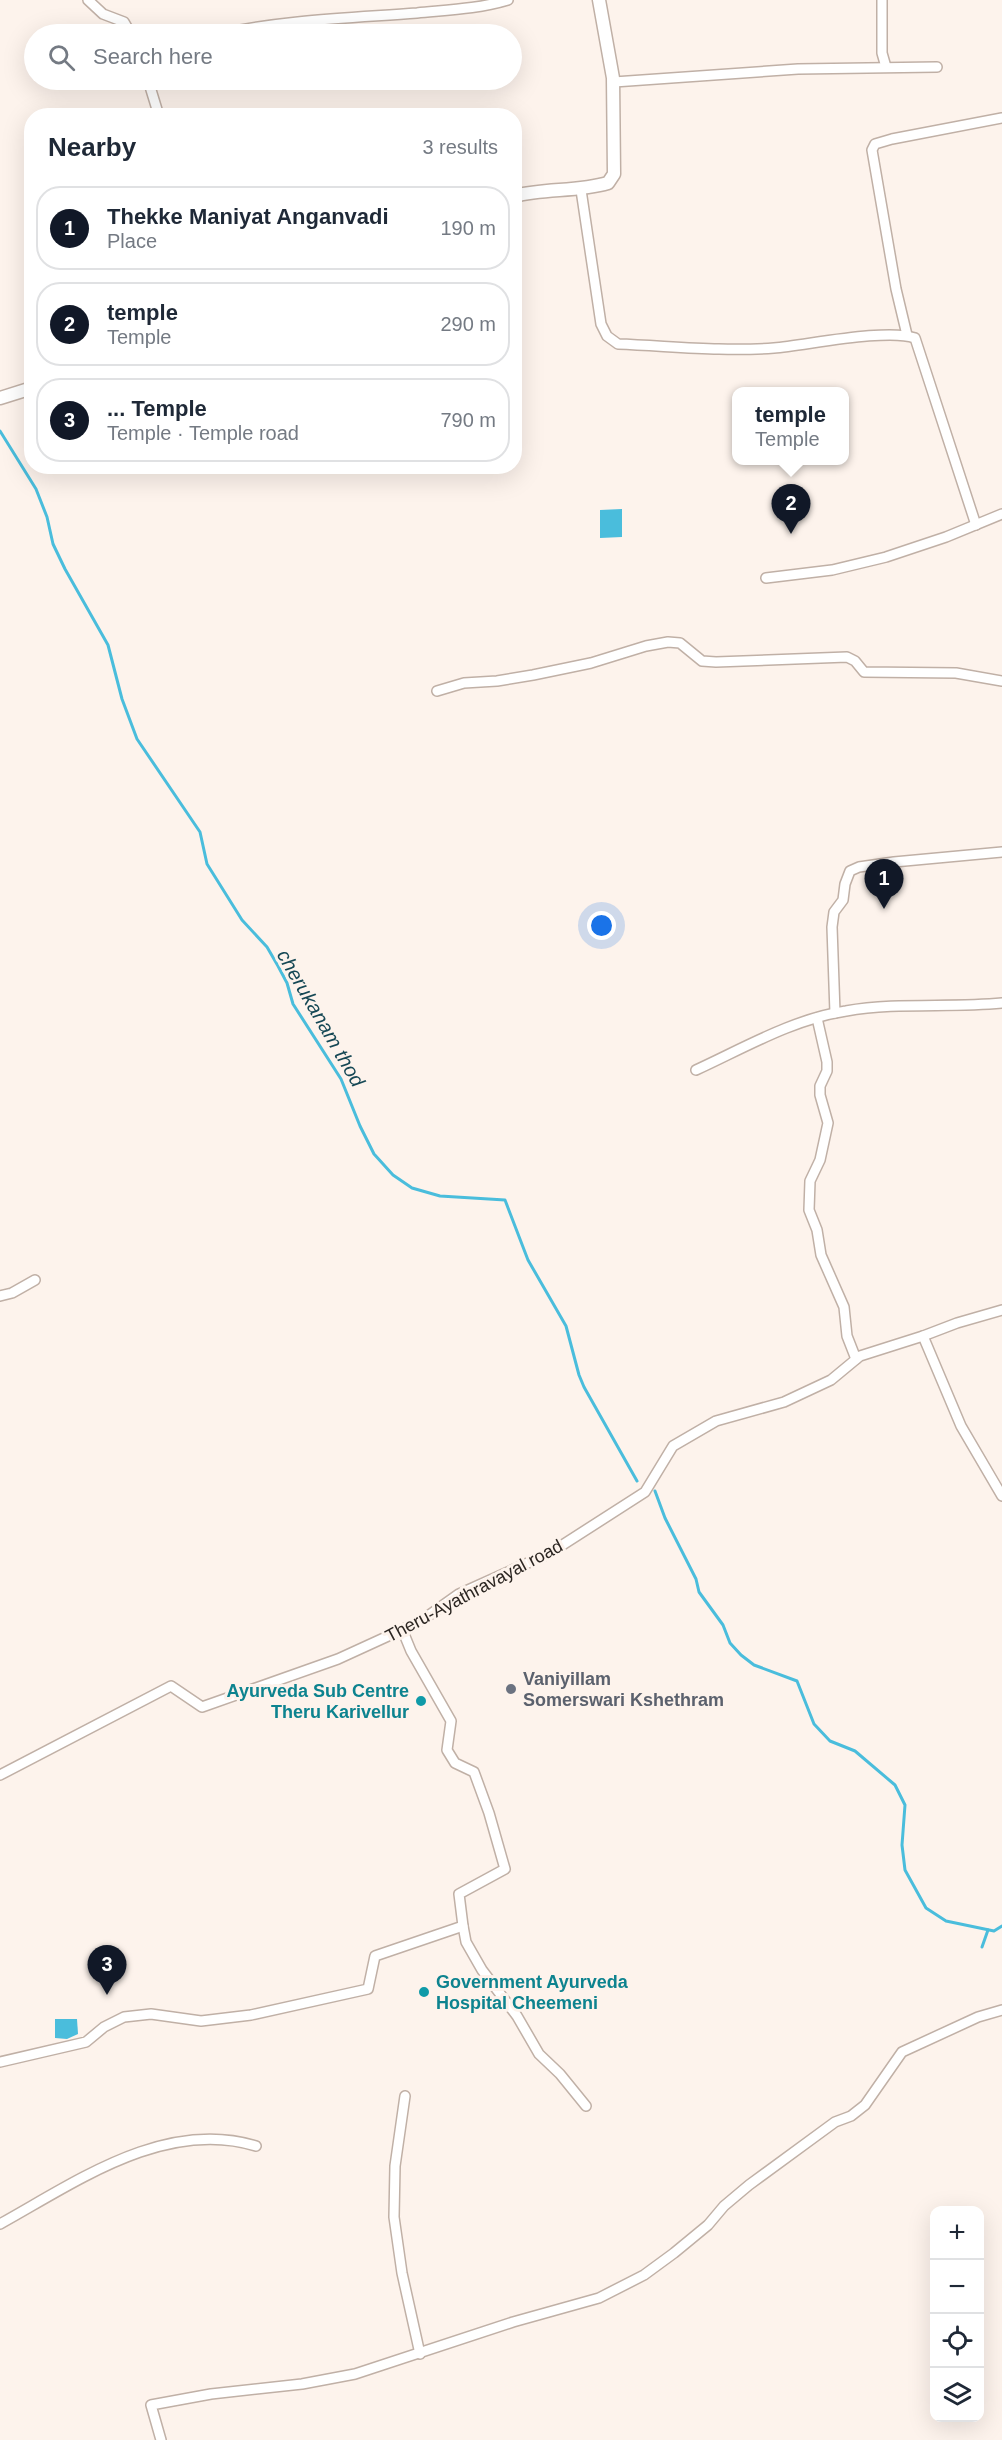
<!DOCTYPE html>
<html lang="en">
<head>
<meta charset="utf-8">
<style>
	:root { --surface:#fff; --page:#f6f6f7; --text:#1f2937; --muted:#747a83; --line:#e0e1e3; --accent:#111827 }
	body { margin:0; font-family:Helvetica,sans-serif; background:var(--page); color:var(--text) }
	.controls { position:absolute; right:18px; bottom:18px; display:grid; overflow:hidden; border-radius:12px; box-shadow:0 6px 24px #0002 }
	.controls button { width:54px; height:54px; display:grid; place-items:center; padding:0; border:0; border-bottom:2px solid var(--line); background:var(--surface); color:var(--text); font:30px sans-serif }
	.you { position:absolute; left:602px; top:926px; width:21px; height:21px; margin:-15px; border:4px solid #fff; border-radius:50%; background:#1a73e8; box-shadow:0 0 0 9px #1a73e833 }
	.badge { display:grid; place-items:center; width:39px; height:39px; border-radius:50%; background:var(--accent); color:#fff; font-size:20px; font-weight:700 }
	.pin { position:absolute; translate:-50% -50px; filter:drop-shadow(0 2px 3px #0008) }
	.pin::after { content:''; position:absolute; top:32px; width:21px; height:18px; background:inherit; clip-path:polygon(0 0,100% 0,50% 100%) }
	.popup { position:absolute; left:732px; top:387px; width:117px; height:78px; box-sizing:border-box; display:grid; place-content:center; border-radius:12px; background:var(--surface); filter:drop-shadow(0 2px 4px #0005); font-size:20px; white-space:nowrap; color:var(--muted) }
	.popup b { font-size:22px; color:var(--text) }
	.popup::after { content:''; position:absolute; left:50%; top:100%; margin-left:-12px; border:12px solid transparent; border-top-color:var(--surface) }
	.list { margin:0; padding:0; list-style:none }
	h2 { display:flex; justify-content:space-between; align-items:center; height:78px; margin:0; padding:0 24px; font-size:26px }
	h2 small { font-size:20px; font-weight:400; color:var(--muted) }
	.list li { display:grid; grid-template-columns:39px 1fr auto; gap:18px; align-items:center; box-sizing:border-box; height:84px; margin:0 12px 12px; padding:0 12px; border:2px solid var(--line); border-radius:24px }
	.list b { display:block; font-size:22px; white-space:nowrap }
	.list p { margin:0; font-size:20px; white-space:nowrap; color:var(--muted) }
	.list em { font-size:20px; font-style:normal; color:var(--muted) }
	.icon { flex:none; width:33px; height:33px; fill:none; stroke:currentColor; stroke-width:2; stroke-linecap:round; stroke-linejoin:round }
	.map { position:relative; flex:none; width:1002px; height:2440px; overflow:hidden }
	.search { position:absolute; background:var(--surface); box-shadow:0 6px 24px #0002; left:24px; top:24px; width:498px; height:66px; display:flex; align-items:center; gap:15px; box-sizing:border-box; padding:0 21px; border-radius:33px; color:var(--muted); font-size:22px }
	.panel { position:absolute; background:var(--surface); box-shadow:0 6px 24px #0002; left:24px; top:108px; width:498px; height:366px; border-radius:24px }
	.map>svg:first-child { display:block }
	.water { fill:#4abddc }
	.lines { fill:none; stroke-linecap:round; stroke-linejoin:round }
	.stream { stroke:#4abddc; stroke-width:3 }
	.minor-casing { stroke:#c0b0a6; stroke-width:12 }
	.tertiary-casing { stroke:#c0b0a6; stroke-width:15 }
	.minor { stroke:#fff; stroke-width:9 }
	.tertiary { stroke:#fff; stroke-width:12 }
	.worship-dot { fill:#6b7280; stroke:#fdf3ec; stroke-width:2 }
	.culture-dot { fill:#0f9aa8; stroke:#fdf3ec; stroke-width:2 }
	.labels { text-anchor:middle; stroke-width:6; stroke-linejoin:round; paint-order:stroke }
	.street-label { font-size:18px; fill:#2c2622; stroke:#fdf3ec }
	.worship-label { font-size:18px; font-weight:bold; fill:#5b616d; stroke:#fdf3ec; text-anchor:start }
	.culture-label { font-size:18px; font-weight:bold; fill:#0d838f; stroke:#fdf3ec; text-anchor:end }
	.water-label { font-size:20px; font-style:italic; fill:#164855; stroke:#fdf3ec }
</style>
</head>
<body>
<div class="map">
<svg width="1002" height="2440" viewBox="0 0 1002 2440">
	<rect width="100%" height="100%" fill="#fdf3ec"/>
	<g class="water">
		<path d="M622,509V537L600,538V510Z"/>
		<path d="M55,2019H77L78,2034L67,2039L55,2038Z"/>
	</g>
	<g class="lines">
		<g class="stream">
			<path d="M0,431L36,489L47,517L53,544L65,569L108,645L122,699L137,739L200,832L207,864L242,920L267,947L278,966L287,983L293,1004L341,1079L360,1126L374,1154L393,1175L412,1188L440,1196L505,1200L528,1260L566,1326L579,1375L584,1387L637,1481"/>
			<path d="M655,1491L665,1518L696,1579L699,1592L723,1625L730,1643L741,1655L754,1665L797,1681L814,1724L830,1741L855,1751L895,1785L905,1805L902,1845L905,1870L926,1908L946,1921L994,1931L1002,1926"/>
			<path d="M982,1947L988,1930"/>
		</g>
		<g class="minor-casing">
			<g id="minor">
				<path d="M88,0L103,14L124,22L131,34"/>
				<path d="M882,0V53L886,67"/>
				<path d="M220,34C284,20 351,18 417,13C447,10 478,9 508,0"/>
				<path d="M148,80L159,116"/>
				<path d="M614,82L798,69L937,67"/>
				<path d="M581,190L601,324L607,336L618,344C671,346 722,352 774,348C808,345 887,328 915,338L976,525"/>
				<path d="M907,335L896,289L872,150L875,144L892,139L1002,118"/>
				<path d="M766,578L832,570L886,557L946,537L1002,514"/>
				<path d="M437,691L464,683L497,681L533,675L591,663L646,646L668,642L680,643L702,661L716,662L847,657L855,661L864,672L956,673L1002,681"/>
				<path d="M835,1013L832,927L834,912L843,900L845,884L850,871L859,867L894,862L1002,852"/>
				<path d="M817,1018L827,1062V1071L820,1086V1095L828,1123L820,1160L810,1181L809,1210L817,1230L821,1255L844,1307L847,1336L856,1359"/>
				<path d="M696,1070C744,1048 793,1019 846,1011C897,1002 950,1008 1002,1003"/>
				<path d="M0,1296L12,1293L35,1280"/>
				<path d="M923,1336L957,1323L1002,1310"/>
				<path d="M0,1775L171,1686L202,1707L338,1659L421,1621L459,1594L550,1553L645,1492L673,1446L716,1421L784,1402L831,1380L860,1356L923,1336L961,1426L1002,1496"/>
				<path d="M463,1926L466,1942L482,1970L517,2016L539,2054L560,2074L586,2106"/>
				<path d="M0,2062L86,2042L104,2027L124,2017L151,2014L201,2021L251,2015L368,1989L375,1956L463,1926L459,1894L505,1869L489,1813L474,1772L455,1763L447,1750L451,1721L411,1651L402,1629"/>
				<path d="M405,2096L395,2166L394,2217L402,2273L420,2354"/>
				<path d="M0,2224C76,2182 165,2118 256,2146"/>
				<path d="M161,2440L151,2405L211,2394L302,2384L355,2374L513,2322L599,2298L644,2275L674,2253L708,2225L724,2206L749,2185L835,2122L851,2116L865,2105L902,2052L978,2017L1002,2010"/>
			</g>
		</g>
		<g class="tertiary-casing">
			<g id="tertiary">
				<path d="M514,196C545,188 577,192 608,183L614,174L613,78L599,0"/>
				<path d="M0,398L32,388"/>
			</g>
		</g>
		<use href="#minor" class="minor"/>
		<use href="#tertiary" class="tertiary"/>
	</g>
	<circle class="worship-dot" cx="511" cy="1689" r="6"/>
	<g class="culture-dot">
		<circle cx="421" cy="1701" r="6"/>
		<circle cx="424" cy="1992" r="6"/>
	</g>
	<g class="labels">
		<g class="street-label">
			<text transform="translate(474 1591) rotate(-28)" y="6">Theru-Ayathravayal road</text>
		</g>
		<g class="worship-label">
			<text x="523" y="1685">Vaniyillam<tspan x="523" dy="21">Somerswari Kshethram</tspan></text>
		</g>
		<g class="culture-label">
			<text x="409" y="1697">Ayurveda Sub Centre<tspan x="409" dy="21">Theru Karivellur</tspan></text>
			<text x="436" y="1988" text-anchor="start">Government Ayurveda<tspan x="436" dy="21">Hospital Cheemeni</tspan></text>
		</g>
		<g class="water-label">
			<text transform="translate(321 1018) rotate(60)" y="7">cherukanam thod</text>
		</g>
	</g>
</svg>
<div class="controls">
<button>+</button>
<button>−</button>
<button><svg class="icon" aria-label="locate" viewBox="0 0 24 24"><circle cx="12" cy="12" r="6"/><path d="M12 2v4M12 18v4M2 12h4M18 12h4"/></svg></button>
<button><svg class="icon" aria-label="layers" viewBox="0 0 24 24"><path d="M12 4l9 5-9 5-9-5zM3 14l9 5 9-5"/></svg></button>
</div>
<div class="you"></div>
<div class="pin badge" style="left:884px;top:909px">1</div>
<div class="pin badge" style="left:791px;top:534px">2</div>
<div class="popup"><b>temple</b>Temple</div>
<div class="pin badge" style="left:107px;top:1995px">3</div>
<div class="search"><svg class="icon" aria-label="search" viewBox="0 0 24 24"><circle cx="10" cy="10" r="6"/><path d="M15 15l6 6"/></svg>Search here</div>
<section class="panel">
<h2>Nearby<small>3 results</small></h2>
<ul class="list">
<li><span class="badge">1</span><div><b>Thekke Maniyat Anganvadi</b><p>Place</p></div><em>190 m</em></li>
<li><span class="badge">2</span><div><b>temple</b><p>Temple</p></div><em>290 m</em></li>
<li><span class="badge">3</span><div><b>... Temple</b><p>Temple · Temple road</p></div><em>790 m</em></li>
</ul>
</section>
</div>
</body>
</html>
